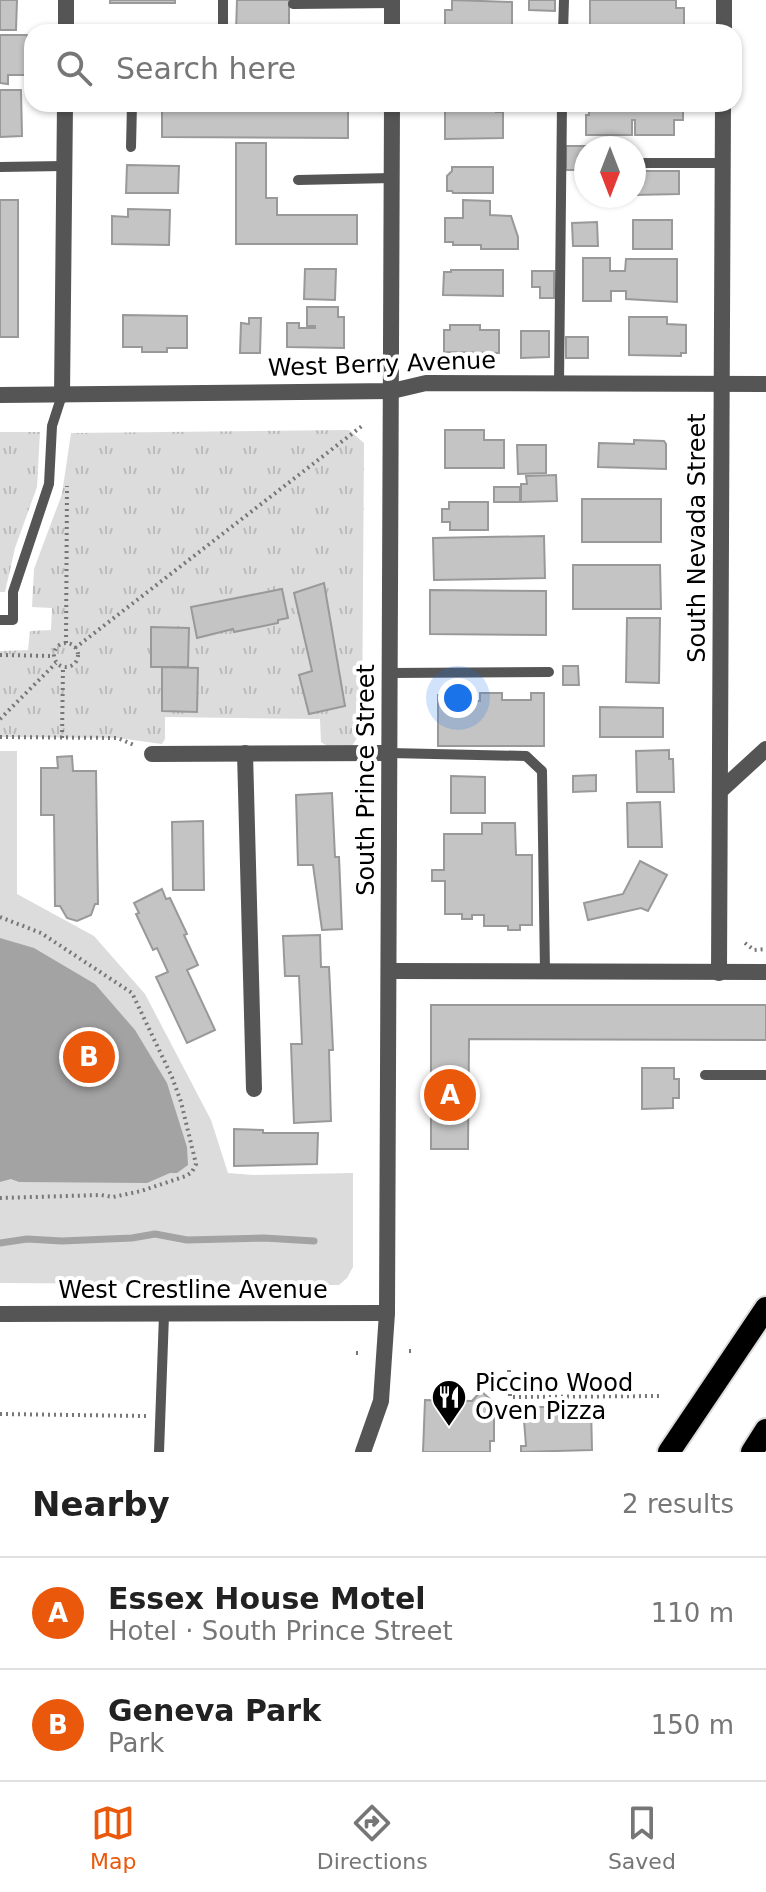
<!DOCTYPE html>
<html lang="en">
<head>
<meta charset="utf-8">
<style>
	:root { --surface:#fff; --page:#f2f2f2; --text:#222; --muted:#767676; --line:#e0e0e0; --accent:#ea580c }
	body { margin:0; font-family:"DejaVu Sans",sans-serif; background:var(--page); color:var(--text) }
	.compass { position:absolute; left:574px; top:136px; width:72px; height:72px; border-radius:50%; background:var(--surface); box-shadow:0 2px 6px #0004; rotate:180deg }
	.you { position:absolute; left:458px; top:698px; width:28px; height:28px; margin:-20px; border:6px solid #fff; border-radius:50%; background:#1a73e8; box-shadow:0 0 0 12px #1a73e833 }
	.badge { display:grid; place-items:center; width:52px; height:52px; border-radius:50%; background:var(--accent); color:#fff; font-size:26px; font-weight:700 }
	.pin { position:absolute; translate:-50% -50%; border:4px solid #fff; box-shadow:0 2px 8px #0006 }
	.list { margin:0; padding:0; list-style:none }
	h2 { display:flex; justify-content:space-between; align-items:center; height:104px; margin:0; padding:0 32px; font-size:34px }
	h2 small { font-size:26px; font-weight:400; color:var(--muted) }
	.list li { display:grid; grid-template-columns:52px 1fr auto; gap:24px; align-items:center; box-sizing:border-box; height:112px; padding:0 32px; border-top:2px solid var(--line) }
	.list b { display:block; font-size:30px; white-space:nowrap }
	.list p { margin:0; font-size:26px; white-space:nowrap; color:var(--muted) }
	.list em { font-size:26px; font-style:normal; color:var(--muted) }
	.icon { flex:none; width:44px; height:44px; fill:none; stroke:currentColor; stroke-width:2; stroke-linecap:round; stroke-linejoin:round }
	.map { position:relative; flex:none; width:766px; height:1452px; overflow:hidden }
	.search { position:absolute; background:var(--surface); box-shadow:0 2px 6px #0004; left:24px; right:24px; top:24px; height:88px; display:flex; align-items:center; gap:20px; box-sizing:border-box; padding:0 28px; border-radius:24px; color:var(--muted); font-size:30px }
	.sheet { height:328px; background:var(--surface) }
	nav { display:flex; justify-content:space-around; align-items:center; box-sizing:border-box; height:112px; border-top:2px solid var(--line); background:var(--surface); font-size:22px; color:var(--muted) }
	nav a { display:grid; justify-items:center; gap:4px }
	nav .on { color:var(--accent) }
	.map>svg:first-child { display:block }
	.grass { fill:url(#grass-tufts) }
	.green { fill:#dcdcdc }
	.water { fill:#a3a3a3 }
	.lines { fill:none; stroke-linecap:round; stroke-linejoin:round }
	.stream { stroke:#a3a3a3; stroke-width:7 }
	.building { fill:#c4c4c4; stroke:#999; stroke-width:2 }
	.trunk-casing { stroke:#dbdbdb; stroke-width:26 }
	.path { stroke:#777; stroke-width:4; stroke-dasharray:2 4; stroke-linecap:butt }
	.service { stroke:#555; stroke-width:10 }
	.minor { stroke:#555; stroke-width:16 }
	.tertiary { stroke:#555; stroke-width:16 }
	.trunk { stroke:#000; stroke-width:22 }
	.labels { text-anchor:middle; stroke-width:8; stroke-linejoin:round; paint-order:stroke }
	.street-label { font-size:24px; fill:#000; stroke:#fff }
	.poi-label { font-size:24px; fill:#000; stroke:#fff; text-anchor:start }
</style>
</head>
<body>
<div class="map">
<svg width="766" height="1452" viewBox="0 0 766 1452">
	<defs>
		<pattern id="grass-tufts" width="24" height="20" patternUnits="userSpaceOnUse" patternTransform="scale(2)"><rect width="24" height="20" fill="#dcdcdc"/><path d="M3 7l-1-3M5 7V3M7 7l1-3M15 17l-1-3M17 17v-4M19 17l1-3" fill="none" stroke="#bbb"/></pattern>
	</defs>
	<rect width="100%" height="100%" fill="#fff"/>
	<g class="grass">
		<path d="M349,430L364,443L362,730L352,746H327L321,742L320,719L165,717V739L162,744L118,738L0,737V651L28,650L30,631L51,630L52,608L32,607L34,569L62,494L71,433Z"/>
		<path d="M0,432H40L37,487L15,548L5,592H0Z"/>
	</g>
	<path class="green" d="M0,751H17V894L94,936L145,994L211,1120L228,1173L253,1175L353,1173V1267L347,1278L339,1285L0,1283Z"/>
	<path class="water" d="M0,938L34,948L95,984L135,1030L167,1083L187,1147L188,1165L177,1173H170L147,1183L19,1182L11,1179L0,1182Z"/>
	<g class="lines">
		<path class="stream" d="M0,1243L27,1239L62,1241L132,1238L155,1234L187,1240L264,1238L314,1241"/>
	</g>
	<g class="building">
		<path d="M0,0H17L16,30H0Z"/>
		<rect x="110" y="0" width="65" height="3"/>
		<path d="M237,0H289V32H236Z"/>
		<path d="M452,0L512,2V28H505V32L445,30V10H452Z"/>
		<path d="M529,0H555V11L529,10Z"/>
		<path d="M590,0H676V8H684V32H590Z"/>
		<path d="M0,35H27V75H8V84L0,83Z"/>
		<path d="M0,90H21L22,136L0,137Z"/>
		<path d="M162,104H348V138L162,137Z"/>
		<path d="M589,104H683V120H674V135H635V120H632V135H586V115H589Z"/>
		<path d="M452,109H496V112H503V138L445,139V111H452Z"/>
		<path d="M236,143H266V198H277V215H357V244H236Z"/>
		<path d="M566,146H587L586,170H566Z"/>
		<path d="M127,165L179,166L178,193H126Z"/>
		<path d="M634,165H642V171H679V194L634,195Z"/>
		<path d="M452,167H493V193H453L452,191H447V176L452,171Z"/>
		<rect x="0" y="200" width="18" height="137"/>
		<path d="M463,200L490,201V215L511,216L518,237V249H481V245H453V242H445V218H463Z"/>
		<path d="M128,209L170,210L169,245L112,244V216L128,217Z"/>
		<rect x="633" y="220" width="39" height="29"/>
		<path d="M597,222L598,246H573L572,223Z"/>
		<path d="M583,258H610V271H625L626,259H677V302L626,299V291H611V301H583Z"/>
		<path d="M305,269H336L335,300L304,299Z"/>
		<path d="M451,270H503V296L443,295L444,272H451Z"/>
		<path d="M532,271H554V298H540V287H532Z"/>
		<path d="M307,307H338V317H344V348L287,347V323H299V328H315V326H307Z"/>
		<path d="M123,315L187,316V348H167V352H142V347H123Z"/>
		<path d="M629,317H667V324L686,325V353H681V356L629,355Z"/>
		<path d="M249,318H261L260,353H240L241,323L249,324Z"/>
		<path d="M450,325H480V330H499V353L444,352V330H450Z"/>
		<path d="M521,331H549V357L521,358Z"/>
		<rect x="566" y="337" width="22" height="21"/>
		<path d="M445,430H484V440H504V468H445Z"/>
		<path d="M634,440L664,441L666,444V469L598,467L599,443L634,444Z"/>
		<path d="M517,445H546V473L518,474Z"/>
		<path d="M556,475L557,501L521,502V484H527L526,476Z"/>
		<rect x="494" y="487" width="26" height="15"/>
		<rect x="582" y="499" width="79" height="43"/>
		<path d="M449,502H488V530H450V522H442V509H449Z"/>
		<path d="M544,536L545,578L434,580L433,538Z"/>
		<path d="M573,565H660L661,609H573Z"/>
		<path d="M324,583L345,706L309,714L299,675L312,671L294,593Z"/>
		<path d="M282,589L288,618L278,620V623L234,632L233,629L197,638L191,607Z"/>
		<path d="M430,590L546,591V635L430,634Z"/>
		<path d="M627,618H660L659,683L626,682Z"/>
		<path d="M151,627L189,628L188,667H151Z"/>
		<path d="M563,666H578L579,685H563Z"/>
		<path d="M162,667L198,668L197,712L162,711Z"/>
		<path d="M480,693H502V700H531V693H544V746H438V695H450V701H480Z"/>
		<path d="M600,707L663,708V737H600Z"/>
		<path d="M669,750V759H673L674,792H637L636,751Z"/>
		<path d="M72,756L73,771H96L98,904H95L91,915L77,921L67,918L60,906H55L54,815H41V768H58L57,757Z"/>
		<path d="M596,775V791L573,792V776Z"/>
		<path d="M451,776L485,777V813H451Z"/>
		<path d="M332,793L335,857H339L342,929L322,930L313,865H298L296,795Z"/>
		<path d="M660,802L662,847H628L627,803Z"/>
		<path d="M203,821L204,890H173L172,822Z"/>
		<path d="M482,823H515L516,855H532V925H520V930H508V926H484V915H472V919H462V914H445V881H432V870H444V834H482Z"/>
		<path d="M640,861L667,875L648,911L641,908L588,920L584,903L623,894Z"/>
		<path d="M162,889L166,899L170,898L187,934L184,935L198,965L187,970L215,1030L187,1043L156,977L168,972L157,948L153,950L136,914L139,913L134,903Z"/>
		<path d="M320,935L321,967H329L333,1050H329L331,1121L294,1123L291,1044H302L299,976H285L283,936Z"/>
		<path d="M431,1005H766V1040L469,1039L468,1149H431Z"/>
		<path d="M642,1068H674V1079H679V1098H673V1108L642,1109Z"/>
		<path d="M234,1129L263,1130V1133H318L317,1164L234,1166Z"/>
		<path d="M481,1391L501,1409L494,1417V1441H490V1452H423L425,1400L472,1401Z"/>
		<path d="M523,1407H591L592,1450L521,1452V1446H526Z"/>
	</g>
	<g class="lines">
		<g class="trunk-casing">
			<g id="trunk">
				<path d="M669,1452L766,1308"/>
				<path d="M752,1452L766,1430"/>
			</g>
		</g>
		<g class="path">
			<path d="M66,643L67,486"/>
			<circle cx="66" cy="655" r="12"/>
			<path d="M75,648L362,426"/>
			<path d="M0,655L54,656"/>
			<path d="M0,719L56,663"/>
			<path d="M0,737L118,738L136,746"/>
			<path d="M62,738L63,667"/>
			<path d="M0,917L41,933L132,993L172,1077L181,1102L196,1164L192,1172L186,1176L141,1191L113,1197L101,1195L0,1198"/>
			<path d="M745,943L754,950L766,949"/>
			<path d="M409,1351H414"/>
			<path d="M356,1353H361"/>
			<path d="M509,1370L510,1397L659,1396"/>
			<path d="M0,1414L146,1416"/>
		</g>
		<g class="service">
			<path d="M293,4L392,3"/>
			<path d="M223,32V0"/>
			<path d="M563,32L564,0"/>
			<path d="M131,147L132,104"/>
			<path d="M634,163H723"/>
			<path d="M0,167L64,166"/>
			<path d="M298,180L392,178"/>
			<path d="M559,384L562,104"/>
			<path d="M0,620H13V592L49,484L52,426L62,395"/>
			<path d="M391,673L549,672"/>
			<path d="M390,753L526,756L542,771L545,972"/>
			<path d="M705,1075H766"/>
			<path d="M159,1452L164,1315"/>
		</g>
		<g class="minor">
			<path d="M66,32V0"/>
			<path d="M724,32V0"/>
			<path d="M0,395L392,391L426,383L766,384"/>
			<path d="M62,395L65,104"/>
			<path d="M245,753L254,1089"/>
			<path d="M152,754L390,753"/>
			<path d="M720,791L766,749"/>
			<path d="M389,971L766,972"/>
			<path d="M719,973L723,104"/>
			<path d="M0,1314L387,1313"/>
		</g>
		<g class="tertiary">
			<path d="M392,0V32"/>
			<path d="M363,1452L381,1401L387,1313L392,104"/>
		</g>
		<use href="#trunk" class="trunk"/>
	</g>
	<defs>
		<g id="restaurant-pin" transform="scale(1.8)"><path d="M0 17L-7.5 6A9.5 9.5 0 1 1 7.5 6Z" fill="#000" stroke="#fff"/><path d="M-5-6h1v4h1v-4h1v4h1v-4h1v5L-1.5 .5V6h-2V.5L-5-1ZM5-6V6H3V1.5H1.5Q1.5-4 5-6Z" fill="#fff"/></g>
	</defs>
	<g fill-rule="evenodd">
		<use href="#restaurant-pin" x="449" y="1397"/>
	</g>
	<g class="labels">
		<g class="street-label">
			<text transform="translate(382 364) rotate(-2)" y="8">West Berry Avenue</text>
			<text transform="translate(697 538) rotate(-90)" y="8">South Nevada Street</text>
			<text transform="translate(366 780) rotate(-90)" y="8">South Prince Street</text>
			<text x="193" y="1298">West Crestline Avenue</text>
		</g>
		<g class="poi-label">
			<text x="475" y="1391">Piccino Wood<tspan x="475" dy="28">Oven Pizza</tspan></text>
		</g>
	</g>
</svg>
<svg class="compass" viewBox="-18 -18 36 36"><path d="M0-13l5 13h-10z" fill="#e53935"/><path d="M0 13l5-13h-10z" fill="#767676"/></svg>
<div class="you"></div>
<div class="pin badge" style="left:450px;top:1095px">A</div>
<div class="pin badge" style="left:89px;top:1057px">B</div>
<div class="search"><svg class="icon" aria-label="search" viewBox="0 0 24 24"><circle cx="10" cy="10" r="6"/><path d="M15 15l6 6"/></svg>Search here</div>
</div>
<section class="sheet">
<h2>Nearby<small>2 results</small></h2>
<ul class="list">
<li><span class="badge">A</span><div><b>Essex House Motel</b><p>Hotel · South Prince Street</p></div><em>110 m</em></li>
<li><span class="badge">B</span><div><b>Geneva Park</b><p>Park</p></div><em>150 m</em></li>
</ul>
</section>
<nav>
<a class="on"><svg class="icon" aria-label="map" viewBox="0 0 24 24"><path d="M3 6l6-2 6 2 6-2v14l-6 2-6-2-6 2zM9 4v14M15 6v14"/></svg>Map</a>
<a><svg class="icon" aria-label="directions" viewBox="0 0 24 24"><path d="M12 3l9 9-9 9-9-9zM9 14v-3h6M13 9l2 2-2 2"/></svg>Directions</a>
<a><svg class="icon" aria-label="saved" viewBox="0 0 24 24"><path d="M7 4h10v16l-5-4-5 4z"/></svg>Saved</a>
</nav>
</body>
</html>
